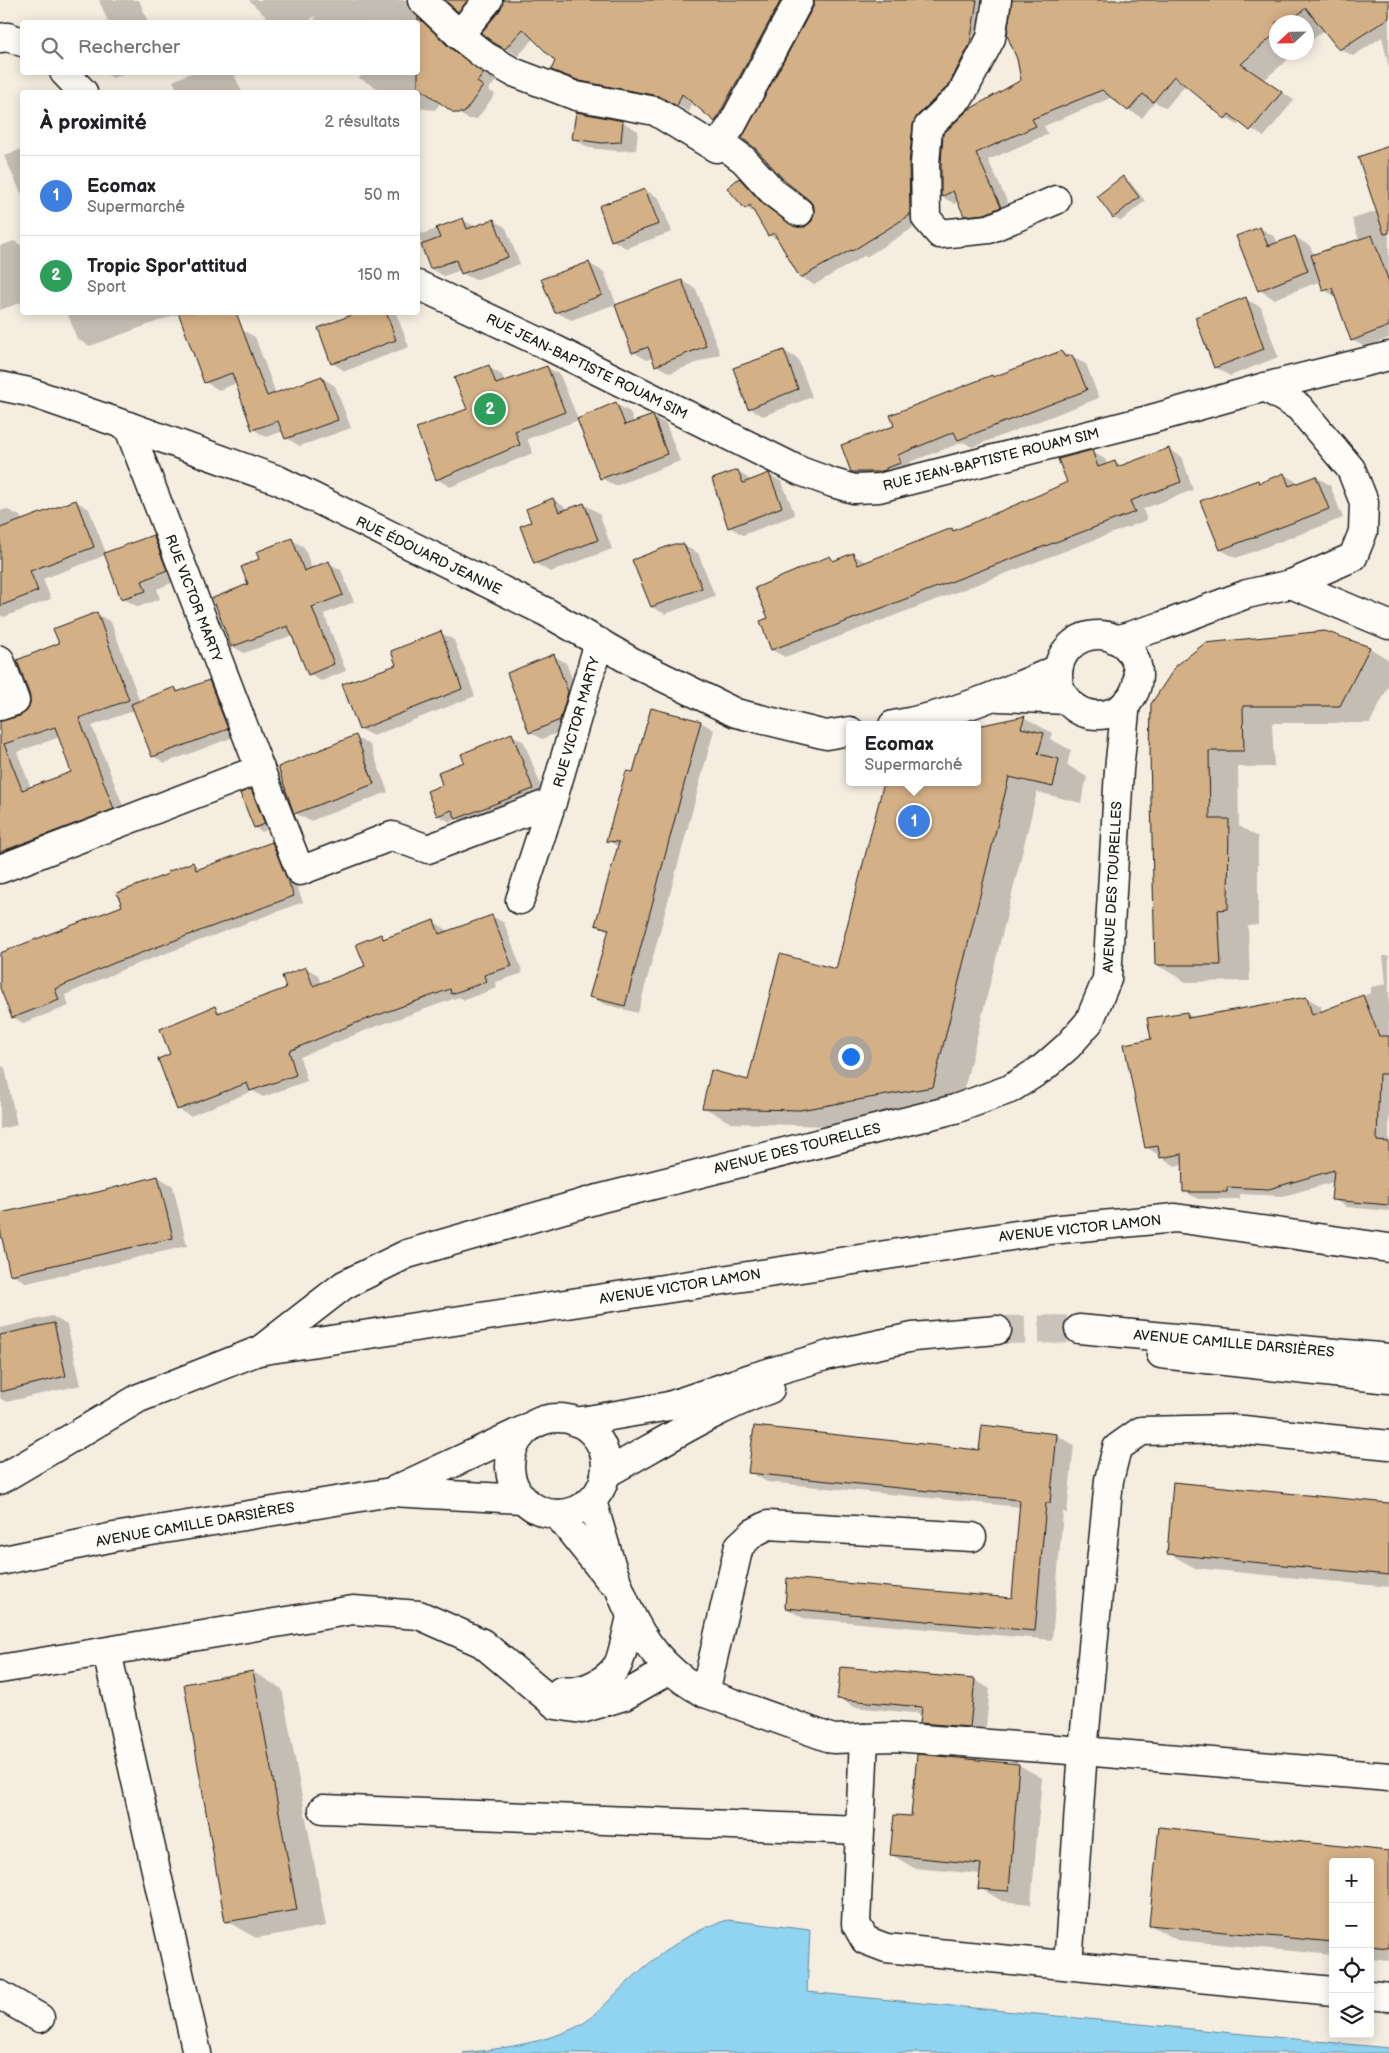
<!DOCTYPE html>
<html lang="fr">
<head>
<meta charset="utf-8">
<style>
	:root { --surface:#fff; --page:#f2f2f2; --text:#202124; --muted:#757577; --line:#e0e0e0; --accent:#0b8043 }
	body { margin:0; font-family:"Balsamiq Sans",sans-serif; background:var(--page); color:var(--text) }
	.controls { position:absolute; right:15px; bottom:15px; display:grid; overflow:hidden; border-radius:5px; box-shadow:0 2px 12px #0003 }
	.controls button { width:45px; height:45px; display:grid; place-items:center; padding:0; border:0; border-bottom:1px solid var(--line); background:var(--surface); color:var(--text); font:25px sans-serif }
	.compass { position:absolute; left:1269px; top:15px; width:45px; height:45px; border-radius:50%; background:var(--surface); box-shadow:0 2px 12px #0003; rotate:248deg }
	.you { position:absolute; left:850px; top:1056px; width:18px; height:18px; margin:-12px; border:4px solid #fff; border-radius:50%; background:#1a73e8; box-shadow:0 0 0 8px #1a73e833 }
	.badge { display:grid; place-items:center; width:32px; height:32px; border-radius:50%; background:var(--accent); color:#fff; font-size:16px; font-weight:700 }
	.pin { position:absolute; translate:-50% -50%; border:2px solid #fff; box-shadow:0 1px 5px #0006 }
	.popup { position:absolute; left:846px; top:721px; width:135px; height:65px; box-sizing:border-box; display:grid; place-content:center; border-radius:5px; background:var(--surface); filter:drop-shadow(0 1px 4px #0005); font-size:16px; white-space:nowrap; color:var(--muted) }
	.popup b { font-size:19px; color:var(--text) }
	.popup::after { content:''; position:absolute; left:50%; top:100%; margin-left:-10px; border:10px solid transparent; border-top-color:var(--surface) }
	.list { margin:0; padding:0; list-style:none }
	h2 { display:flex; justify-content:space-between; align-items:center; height:65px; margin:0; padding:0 20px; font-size:21px }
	h2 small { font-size:16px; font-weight:400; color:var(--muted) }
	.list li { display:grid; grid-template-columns:32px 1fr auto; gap:15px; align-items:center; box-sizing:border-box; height:80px; padding:0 20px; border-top:1px solid var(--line) }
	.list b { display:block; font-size:19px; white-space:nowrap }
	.list p { margin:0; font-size:16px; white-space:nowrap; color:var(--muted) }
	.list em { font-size:16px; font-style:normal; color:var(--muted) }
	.icon { flex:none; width:28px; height:28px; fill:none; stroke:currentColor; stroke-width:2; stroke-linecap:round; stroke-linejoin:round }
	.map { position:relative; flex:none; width:1389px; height:2053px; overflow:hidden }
	.search { position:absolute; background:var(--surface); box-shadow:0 2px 12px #0003; left:20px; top:20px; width:400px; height:55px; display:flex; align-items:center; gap:12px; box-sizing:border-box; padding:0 18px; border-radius:5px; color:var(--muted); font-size:19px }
	.panel { position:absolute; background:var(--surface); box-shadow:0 2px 12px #0003; left:20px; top:90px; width:400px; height:225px; border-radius:5px }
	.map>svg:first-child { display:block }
	.water { fill:#90d4f2; stroke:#628a9c }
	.shadow { fill:#0003; fill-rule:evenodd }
	.building { fill:#d4b086; stroke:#1c1c1c; fill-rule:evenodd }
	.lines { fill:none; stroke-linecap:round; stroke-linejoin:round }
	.major-tunnel { stroke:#cac3b9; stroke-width:28; stroke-dasharray:28 14; stroke-linecap:butt }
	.minor-casing { stroke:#1c1c1c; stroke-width:31 }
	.major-casing { stroke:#1c1c1c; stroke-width:31 }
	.minor { stroke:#fdfcf7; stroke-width:28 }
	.major { stroke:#fdfcf7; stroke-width:28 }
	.labels { text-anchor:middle; stroke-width:4; stroke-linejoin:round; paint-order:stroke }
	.street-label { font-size:14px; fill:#1c1c1c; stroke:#fdfcf7 }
</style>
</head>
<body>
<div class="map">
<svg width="1389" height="2053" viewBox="0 0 1389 2053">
	<rect width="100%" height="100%" fill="#f5ede0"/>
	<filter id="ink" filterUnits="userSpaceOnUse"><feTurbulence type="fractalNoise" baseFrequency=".02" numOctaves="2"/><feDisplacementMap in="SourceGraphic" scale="10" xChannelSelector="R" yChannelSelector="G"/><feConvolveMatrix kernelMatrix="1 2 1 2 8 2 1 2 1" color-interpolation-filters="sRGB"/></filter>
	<g filter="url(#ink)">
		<path class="water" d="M728,1920L810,1930L807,1992L1389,2048V2053H463C500,2049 561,2041 591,2018C604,2007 616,1992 629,1981C658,1954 691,1930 728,1920Z"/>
		<g class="shadow">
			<path d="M99,0H139L148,22H105H108Z"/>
			<path d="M249,0H421L424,20L461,55L496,81L488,90L495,94L477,119H468L441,102L435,110L418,108V92H384L359,78L361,74L355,72H418V22H314L316,15L308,22H271Z"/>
			<path d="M447,0H486L471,18L459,11Z"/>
			<path d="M504,0H797L728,128L716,121L693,102L689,112L672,102L594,87L565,77L553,69L556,61L534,38L518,56L495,42Z"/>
			<path d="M816,0H990L983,51L930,123L923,222L866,257L864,256L814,285L801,277L781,242L769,235L757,214L746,208L739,179L752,187L777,214L796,229L806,227L812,223L816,215L814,8Z"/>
			<path d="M1013,0H1389V68L1382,37L1353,56L1340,49L1324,30L1306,45V22H1276V52H1297L1264,80L1294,100L1264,137L1241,122L1238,125L1226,118L1186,84L1166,108L1155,102L1142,118L1129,110L1113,97L1044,126L1048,134L988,160L1013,214L978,222L965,215L959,201L955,204L942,197V165L1022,81Z"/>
			<path d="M103,72H128L113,78Z"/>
			<path d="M193,72H233L242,92H178L173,81Z"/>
			<path d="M623,122L638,131L636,150L618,151L589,148L574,139Z"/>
			<path d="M1389,147V338L1365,347L1352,340L1337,297L1324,290L1321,281L1274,299L1259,290L1260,228L1275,237L1278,244L1295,237L1310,246L1314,255L1359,240L1352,219L1378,211Z"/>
			<path d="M22,149V195L4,156Z"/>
			<path d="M1123,178L1130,182L1145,201L1121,221L1114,217Z"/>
			<path d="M645,190L659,198L672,232L626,248L612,240Z"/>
			<path d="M463,220L476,227L494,220L506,228L520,264L475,280L462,273L461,270L444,276L431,269L418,234V222L422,234Z"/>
			<path d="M14,241L22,246V302L0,310V246Z"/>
			<path d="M588,263L604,272L617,306L682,281L696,289L720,354L670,373L656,365L653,358L647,360L633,352L616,304L571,320L556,312Z"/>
			<path d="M1245,299L1261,307L1278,357L1230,376L1215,367Z"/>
			<path d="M67,312H183L90,346L77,339Z"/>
			<path d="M364,312L396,313L409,347L345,371L332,363Z"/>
			<path d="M242,330L255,337L276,394L322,378L335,386L351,428L300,446L286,438L284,431L266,437L253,429L237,383L219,390L205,382Z"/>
			<path d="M784,351L798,359L812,397L763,416L749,408Z"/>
			<path d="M1061,352L1086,364L1099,398L972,447L963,442L910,462L914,470L866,479L852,471L896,426L994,378Z"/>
			<path d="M488,367L502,375L505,382L547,367L560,375L578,419L616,404L630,412L634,423L652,416L666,424L680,461L615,486L601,478L579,420L527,439L533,453L450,487L437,479Z"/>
			<path d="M1169,449L1182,457L1193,490L1143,509L1147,520L785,657L772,650L769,619L830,558L836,561L852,554L866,562L952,530L954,531L1069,483L1092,452L1105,459L1107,465L1115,462L1122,466Z"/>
			<path d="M737,471L752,481L768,474L782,482L795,515L743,535L729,527Z"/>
			<path d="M1284,474L1298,483L1316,477L1330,485L1343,518L1236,558L1221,550L1202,502L1258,481L1262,483Z"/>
			<path d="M553,499L569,510L584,504L599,513L612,549L550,572L535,563Z"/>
			<path d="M75,501L89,509L106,553L153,536L168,545L181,579L157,589L160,599L138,607L122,598L106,555L43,579L51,599L4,617L0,615V511L6,509L20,516L22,521Z"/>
			<path d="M292,540L304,547L312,569L329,563L341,570L354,602L324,614L346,671L321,681L309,674L293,635L244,653L232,646L250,585Z"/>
			<path d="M684,546L698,553L715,596L665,614L652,607Z"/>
			<path d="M97,614L111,622L140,702L175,688L181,692L209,682L221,689L239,735L165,763L153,756L135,710L92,726L127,816L0,866V722L20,717L28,712L60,644ZM60,737L72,773L31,788L17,752Z"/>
			<path d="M441,633L454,640L475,696L373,736L360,729L398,666Z"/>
			<path d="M1325,633L1370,648L1389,660V685L1370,723H1272L1274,767H1238L1239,826L1258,837V925L1248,926L1250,981L1186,982L1157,965L1151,755Z"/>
			<path d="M554,656L566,663L580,699L572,727L542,739L530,732Z"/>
			<path d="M1025,718L1052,733L1050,739L1071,750L1067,765L1087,777L1081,803L1037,792L961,1102L829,1126L731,1123L703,1107L749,1081L837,970L978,782V727Z"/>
			<path d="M701,722L714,730L638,1013L604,1004L591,997L609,932L596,924L619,847L608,841L634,774Z"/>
			<path d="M512,735L524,742L545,796L468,825L458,819L450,822L438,815L444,786L466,763Z"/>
			<path d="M355,737L370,745L388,792L310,821L295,813Z"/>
			<path d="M251,791L258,795L271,828L262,832L255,828Z"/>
			<path d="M272,843L282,849L303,902L124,969L65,995L69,1006L23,1023L13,1017L0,984V954L123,907L170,874L193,864L202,869Z"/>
			<path d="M492,916L504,923L523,973L496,982L497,988L464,1000L459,997L369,1029L300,1057L307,1081L263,1097L253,1091L190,1116L178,1109L172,1055L215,1008L224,1013L288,988L306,968L318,975L321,985L366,967L381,936L387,939L434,922L446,929L447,933Z"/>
			<path d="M1383,956H1389V1211L1347,1207L1333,1199L1334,1182L1283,1196L1240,1194V1199H1198L1184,1191V1164L1175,1166L1146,1147L1152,1040L1187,1014L1195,1018L1307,998L1321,1006L1322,1012L1371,993V987L1386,984Z"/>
			<path d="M0,1065L5,1068L17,1125L0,1129Z"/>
			<path d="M158,1177L173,1186L187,1246L27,1283L11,1274L0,1223V1214L99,1193Z"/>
			<path d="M52,1316L67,1325L81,1385L6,1402L0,1398V1328Z"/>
			<path d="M983,1426L1057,1435L1074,1445L1067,1513L1063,1512L1052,1640L803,1618L786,1608L1013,1600L1021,1507L767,1482L750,1472L980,1452Z"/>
			<path d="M1389,1504V1587L1195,1568L1168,1553Z"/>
			<path d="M253,1672L282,1689L326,1926L256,1938L226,1921Z"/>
			<path d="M975,1680L990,1689L985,1735L937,1731L922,1723L923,1714L854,1707L839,1698Z"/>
			<path d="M1019,1765L1042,1778L1031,1904L1002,1901L980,1888L981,1874L914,1868L892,1855L912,1818Z"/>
			<path d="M1160,1829L1389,1852V1961L1370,1959V1862H1333V1955L1177,1940L1150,1925Z"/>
		</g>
		<g class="building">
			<path d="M445,0H468L458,12Z"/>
			<path d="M503,0H781L715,122L682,94L677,106L658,96L580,81L551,70L555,61L523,29L505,49L494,43L481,33L500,10Z"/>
			<path d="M815,0H977L970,44L948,86L917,116L913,125L909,164L910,215L852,251L851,250L800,278L774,233L768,236L750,205L745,209L727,188L739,178L763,204L790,224L797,227H805L812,221L814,213V206L809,200L785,181L756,149L742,138L813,7Z"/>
			<path d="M1012,0H1389V18L1339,50L1306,8L1289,22H1276V33L1241,64L1282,92L1250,131L1229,114L1225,119L1174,76L1153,102L1143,94L1128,111L1102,90L1032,119L1036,126L976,153L1001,207L985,214L964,216L953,191L941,197V164L943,134L968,110L1021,80L1017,59L1007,35Z"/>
			<path d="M418,17L449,47L484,73L477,82L483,86L464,113H454L418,87Z"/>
			<path d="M576,112L623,121L621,142L602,143L572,139Z"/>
			<path d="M1389,146V233L1384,234L1358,157Z"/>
			<path d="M1123,176L1139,197L1113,218L1097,196Z"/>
			<path d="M645,189L659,224L611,241L599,206Z"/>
			<path d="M463,218L467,229L494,219L508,257L461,274L456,260L430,269L421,245L440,238L436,228Z"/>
			<path d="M1260,227L1268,246L1295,236L1308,271L1258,291L1236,236Z"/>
			<path d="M1372,235L1389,282V326L1351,341L1332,288L1323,291L1311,255Z"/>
			<path d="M589,262L602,295L555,313L541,279Z"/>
			<path d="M682,280L706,346L655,366L648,347L632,353L615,305Z"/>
			<path d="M1246,297L1264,349L1214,368L1195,317Z"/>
			<path d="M178,312H236L267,396L322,376L338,420L285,439L278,421L252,430L232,373L204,383Z"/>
			<path d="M359,312H386L396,340L331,364L318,328Z"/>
			<path d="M784,350L798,389L748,409L733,368Z"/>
			<path d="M1061,351L1065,357L1072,355L1087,390L958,440L954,432L898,455L901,463L886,468V470L877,472H851L841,445L894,426L890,415L992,375L993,377Z"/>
			<path d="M489,365L496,384L547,366L565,412L515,431L520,445L436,480L416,428L467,409L454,378Z"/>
			<path d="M616,402L625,425L653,415L667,454L600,479L577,419Z"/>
			<path d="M1169,448L1181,482L1130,501L1135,512L771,650L760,621L768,618L755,588L830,556L833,561L853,553L858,565L952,528L953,531L1039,495L1067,482L1058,459L1092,450L1098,467L1115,461L1117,467Z"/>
			<path d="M738,470L743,483L769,473L782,507L728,528L712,479Z"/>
			<path d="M1284,473L1289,486L1316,476L1329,509L1220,550L1200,501L1258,480L1259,483Z"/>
			<path d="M553,498L559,512L584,503L598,540L534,564L520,526L531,522L526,509Z"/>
			<path d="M76,500L94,547L30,571L38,591L0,606V528Z"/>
			<path d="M153,535L167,570L142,581L146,591L121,599L104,553Z"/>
			<path d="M292,538L304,571L329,561L343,595L312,607L334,664L308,675L288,626L231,647L213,598L248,584L241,567L259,559L256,552Z"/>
			<path d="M674,544H684L702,588L651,607L632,560Z"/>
			<path d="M97,612L129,700L79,718L114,809L0,852V721L20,716L27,711L30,703V696L17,660L59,643L53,629ZM55,727L71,772L22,790L4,744Z"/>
			<path d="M441,631L462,689L359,730L342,684L396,665L391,651Z"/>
			<path d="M1325,631L1370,647L1340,706H1243L1244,751H1209L1210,819H1229L1228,909L1218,910L1221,965H1155L1150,755L1151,704L1176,666L1205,643Z"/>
			<path d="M554,654L568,692L560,720L529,733L507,673Z"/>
			<path d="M209,680L228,729L152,757L131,704L175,687L177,692Z"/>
			<path d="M651,708L701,721L625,1006L589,997L609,929L595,925L619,842L606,841L626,771L633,772Z"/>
			<path d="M1025,716L1021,728L1044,733L1038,754L1059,759L1053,787L1009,777L933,1087L800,1110L702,1108L711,1070L748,1080L780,954L836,969L884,782H978V726Z"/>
			<path d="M512,733L533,789L456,819L452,810L437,816L427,791L442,785L438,772L464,762L461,754Z"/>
			<path d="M356,735L374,784L294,814L278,767Z"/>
			<path d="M251,789L265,824L254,828L240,793Z"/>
			<path d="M272,842L294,896L114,963L55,989L59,1000L12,1018L0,988V953L122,906L117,893L168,874L167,872L193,862L196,870Z"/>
			<path d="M492,915L512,966L484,975L486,982L451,994L450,989L356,1023L289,1051L296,1075L250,1091L247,1083L177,1110L158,1059L170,1054L160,1029L215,1006L218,1013L286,988L282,976L306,967L313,986L365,966L356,944L381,934L383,939L434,920L439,934Z"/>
			<path d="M1363,995L1379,1036H1389V1074H1379L1377,1141L1389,1142V1205L1331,1200L1334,1170L1269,1189L1227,1187V1192H1183L1182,1154L1160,1158L1158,1146L1145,1148L1124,1044L1151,1039L1147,1018L1187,1012L1188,1018L1307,997L1312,1015Z"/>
			<path d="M158,1176L173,1238L10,1275L0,1229V1213L98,1192Z"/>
			<path d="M54,1323L66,1376L0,1392V1335Z"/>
			<path d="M982,1425L1057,1434L1050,1503H1046L1035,1631L785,1608L787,1578L1012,1598L1020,1500L748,1473L754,1426L979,1450Z"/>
			<path d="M1173,1482L1389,1503V1575L1167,1554Z"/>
			<path d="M841,1667L975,1679L970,1727L920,1723L922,1707L837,1699Z"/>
			<path d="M253,1671L297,1910L225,1922L184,1684Z"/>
			<path d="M917,1754L1019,1764L1009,1891L978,1889L981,1864L890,1855L894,1815L911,1816Z"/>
			<path d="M1159,1827L1389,1851V1948L1370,1946V1862H1333V1942L1149,1925Z"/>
		</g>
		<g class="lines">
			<path class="major-tunnel" d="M997,1330L1079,1329"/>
			<g class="minor-casing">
				<g id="minor">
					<path d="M422,0L465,40L485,56L513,72L576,96L655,111L716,148L732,125L799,0"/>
					<path d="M997,0L991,38L961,95L928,127L925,164L926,218L940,234L989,229L1056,200"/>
					<path d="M459,35L488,0"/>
					<path d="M0,38L8,37L22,42"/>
					<path d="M64,72L83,92"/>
					<path d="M720,142L744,160L774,193L799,212"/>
					<path d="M418,285L542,343L800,471L833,483L854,489L879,488L1148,420L1265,387L1299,407L1351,469L1364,502L1363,532L1353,557L1291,584"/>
					<path d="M0,386L29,392L128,426L278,480L546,612L636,664L736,713L826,735L850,731"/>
					<path d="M1265,387L1389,356"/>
					<circle cx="1098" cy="675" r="40"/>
					<path d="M1116,640L1162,626L1247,594L1291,584L1389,625"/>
					<path d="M0,660L15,701L0,706"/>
					<path d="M999,697L1067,700"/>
					<path d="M893,725C950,716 1005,692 1058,669"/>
					<path d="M260,769L300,871L392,836L428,849L552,802L599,642"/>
					<path d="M0,869L260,769L128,426"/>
					<path d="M520,900L552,802"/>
					<path d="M259,1351L344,1285L407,1254L598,1199L955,1109L1010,1089L1043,1068L1068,1046L1089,1022L1107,979L1119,770L1126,703"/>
					<path d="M0,1480L139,1398L258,1351L1050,1230L1175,1218L1389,1248"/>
					<path d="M592,1501C614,1573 630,1656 705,1693L739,1546L753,1533L768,1525L972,1537"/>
					<path d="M557,1514L610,1580"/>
					<path d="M107,1652L197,2053"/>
					<path d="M0,1669L353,1610L419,1615L482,1643L556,1705L582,1709L624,1696L669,1670"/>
					<path d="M561,1691C581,1694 605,1683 617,1666C622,1659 628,1628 631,1617"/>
					<path d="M705,1693L833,1739L894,1737L1083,1751L1109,1480L1117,1448L1141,1431L1234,1429L1389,1445"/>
					<path d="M323,1809L860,1830L856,1924L865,1940L886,1948L1333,1991"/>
					<path d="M860,1830L864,1738"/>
					<path d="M1068,1965L1083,1751L1389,1777"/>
					<path d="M0,1995L40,2018"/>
					<path d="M1370,1995L1389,1997"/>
				</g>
			</g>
			<g class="major-casing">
				<g id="major">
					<path d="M1079,1329L1389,1358"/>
					<path d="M1161,1354L1389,1379"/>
					<circle cx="558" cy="1466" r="48"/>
					<path d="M576,1422L669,1406L754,1377L829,1355L913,1337L997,1330"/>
					<path d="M605,1474C660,1444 712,1410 770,1389"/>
					<path d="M395,1490L528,1428"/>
					<path d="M0,1561L114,1537L391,1492L523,1499"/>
				</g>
			</g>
			<use href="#minor" class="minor"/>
			<use href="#major" class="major"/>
		</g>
	</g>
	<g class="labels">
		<g class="street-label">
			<text transform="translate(587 366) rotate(26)" y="5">RUE JEAN-BAPTISTE ROUAM SIM</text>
			<text transform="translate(991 459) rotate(-14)" y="5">RUE JEAN-BAPTISTE ROUAM SIM</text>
			<text transform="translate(429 555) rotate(26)" y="5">RUE ÉDOUARD JEANNE</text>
			<text transform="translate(194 598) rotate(69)" y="5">RUE VICTOR MARTY</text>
			<text transform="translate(576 722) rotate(-74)" y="5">RUE VICTOR MARTY</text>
			<text transform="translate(1112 887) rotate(-87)" y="5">AVENUE DES TOURELLES</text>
			<text transform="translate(797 1148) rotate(-14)" y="5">AVENUE DES TOURELLES</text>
			<text transform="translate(1080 1228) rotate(-6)" y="5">AVENUE VICTOR LAMON</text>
			<text transform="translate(680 1286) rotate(-9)" y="5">AVENUE VICTOR LAMON</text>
			<text transform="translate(1234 1343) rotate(5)" y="5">AVENUE CAMILLE DARSIÈRES</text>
			<text transform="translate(195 1524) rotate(-10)" y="5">AVENUE CAMILLE DARSIÈRES</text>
		</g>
	</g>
</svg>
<div class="controls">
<button>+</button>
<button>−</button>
<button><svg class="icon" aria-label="locate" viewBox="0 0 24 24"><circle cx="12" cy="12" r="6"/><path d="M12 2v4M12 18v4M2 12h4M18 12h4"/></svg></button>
<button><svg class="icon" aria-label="layers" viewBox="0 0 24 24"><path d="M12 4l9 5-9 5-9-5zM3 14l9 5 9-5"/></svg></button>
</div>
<svg class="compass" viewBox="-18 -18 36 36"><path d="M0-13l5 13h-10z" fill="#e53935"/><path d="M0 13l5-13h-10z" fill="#757577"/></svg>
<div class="you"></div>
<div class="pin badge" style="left:914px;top:821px;background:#3f7fe0">1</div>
<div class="popup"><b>Ecomax</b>Supermarché</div>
<div class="pin badge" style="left:490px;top:409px;background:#2e9e5b">2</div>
<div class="search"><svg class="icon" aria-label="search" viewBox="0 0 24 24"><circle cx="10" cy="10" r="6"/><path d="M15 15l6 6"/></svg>Rechercher</div>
<section class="panel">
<h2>À proximité<small>2 résultats</small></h2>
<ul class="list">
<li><span class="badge" style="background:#3f7fe0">1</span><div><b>Ecomax</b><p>Supermarché</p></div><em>50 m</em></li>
<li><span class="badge" style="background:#2e9e5b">2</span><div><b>Tropic Spor'attitud</b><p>Sport</p></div><em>150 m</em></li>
</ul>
</section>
</div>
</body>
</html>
